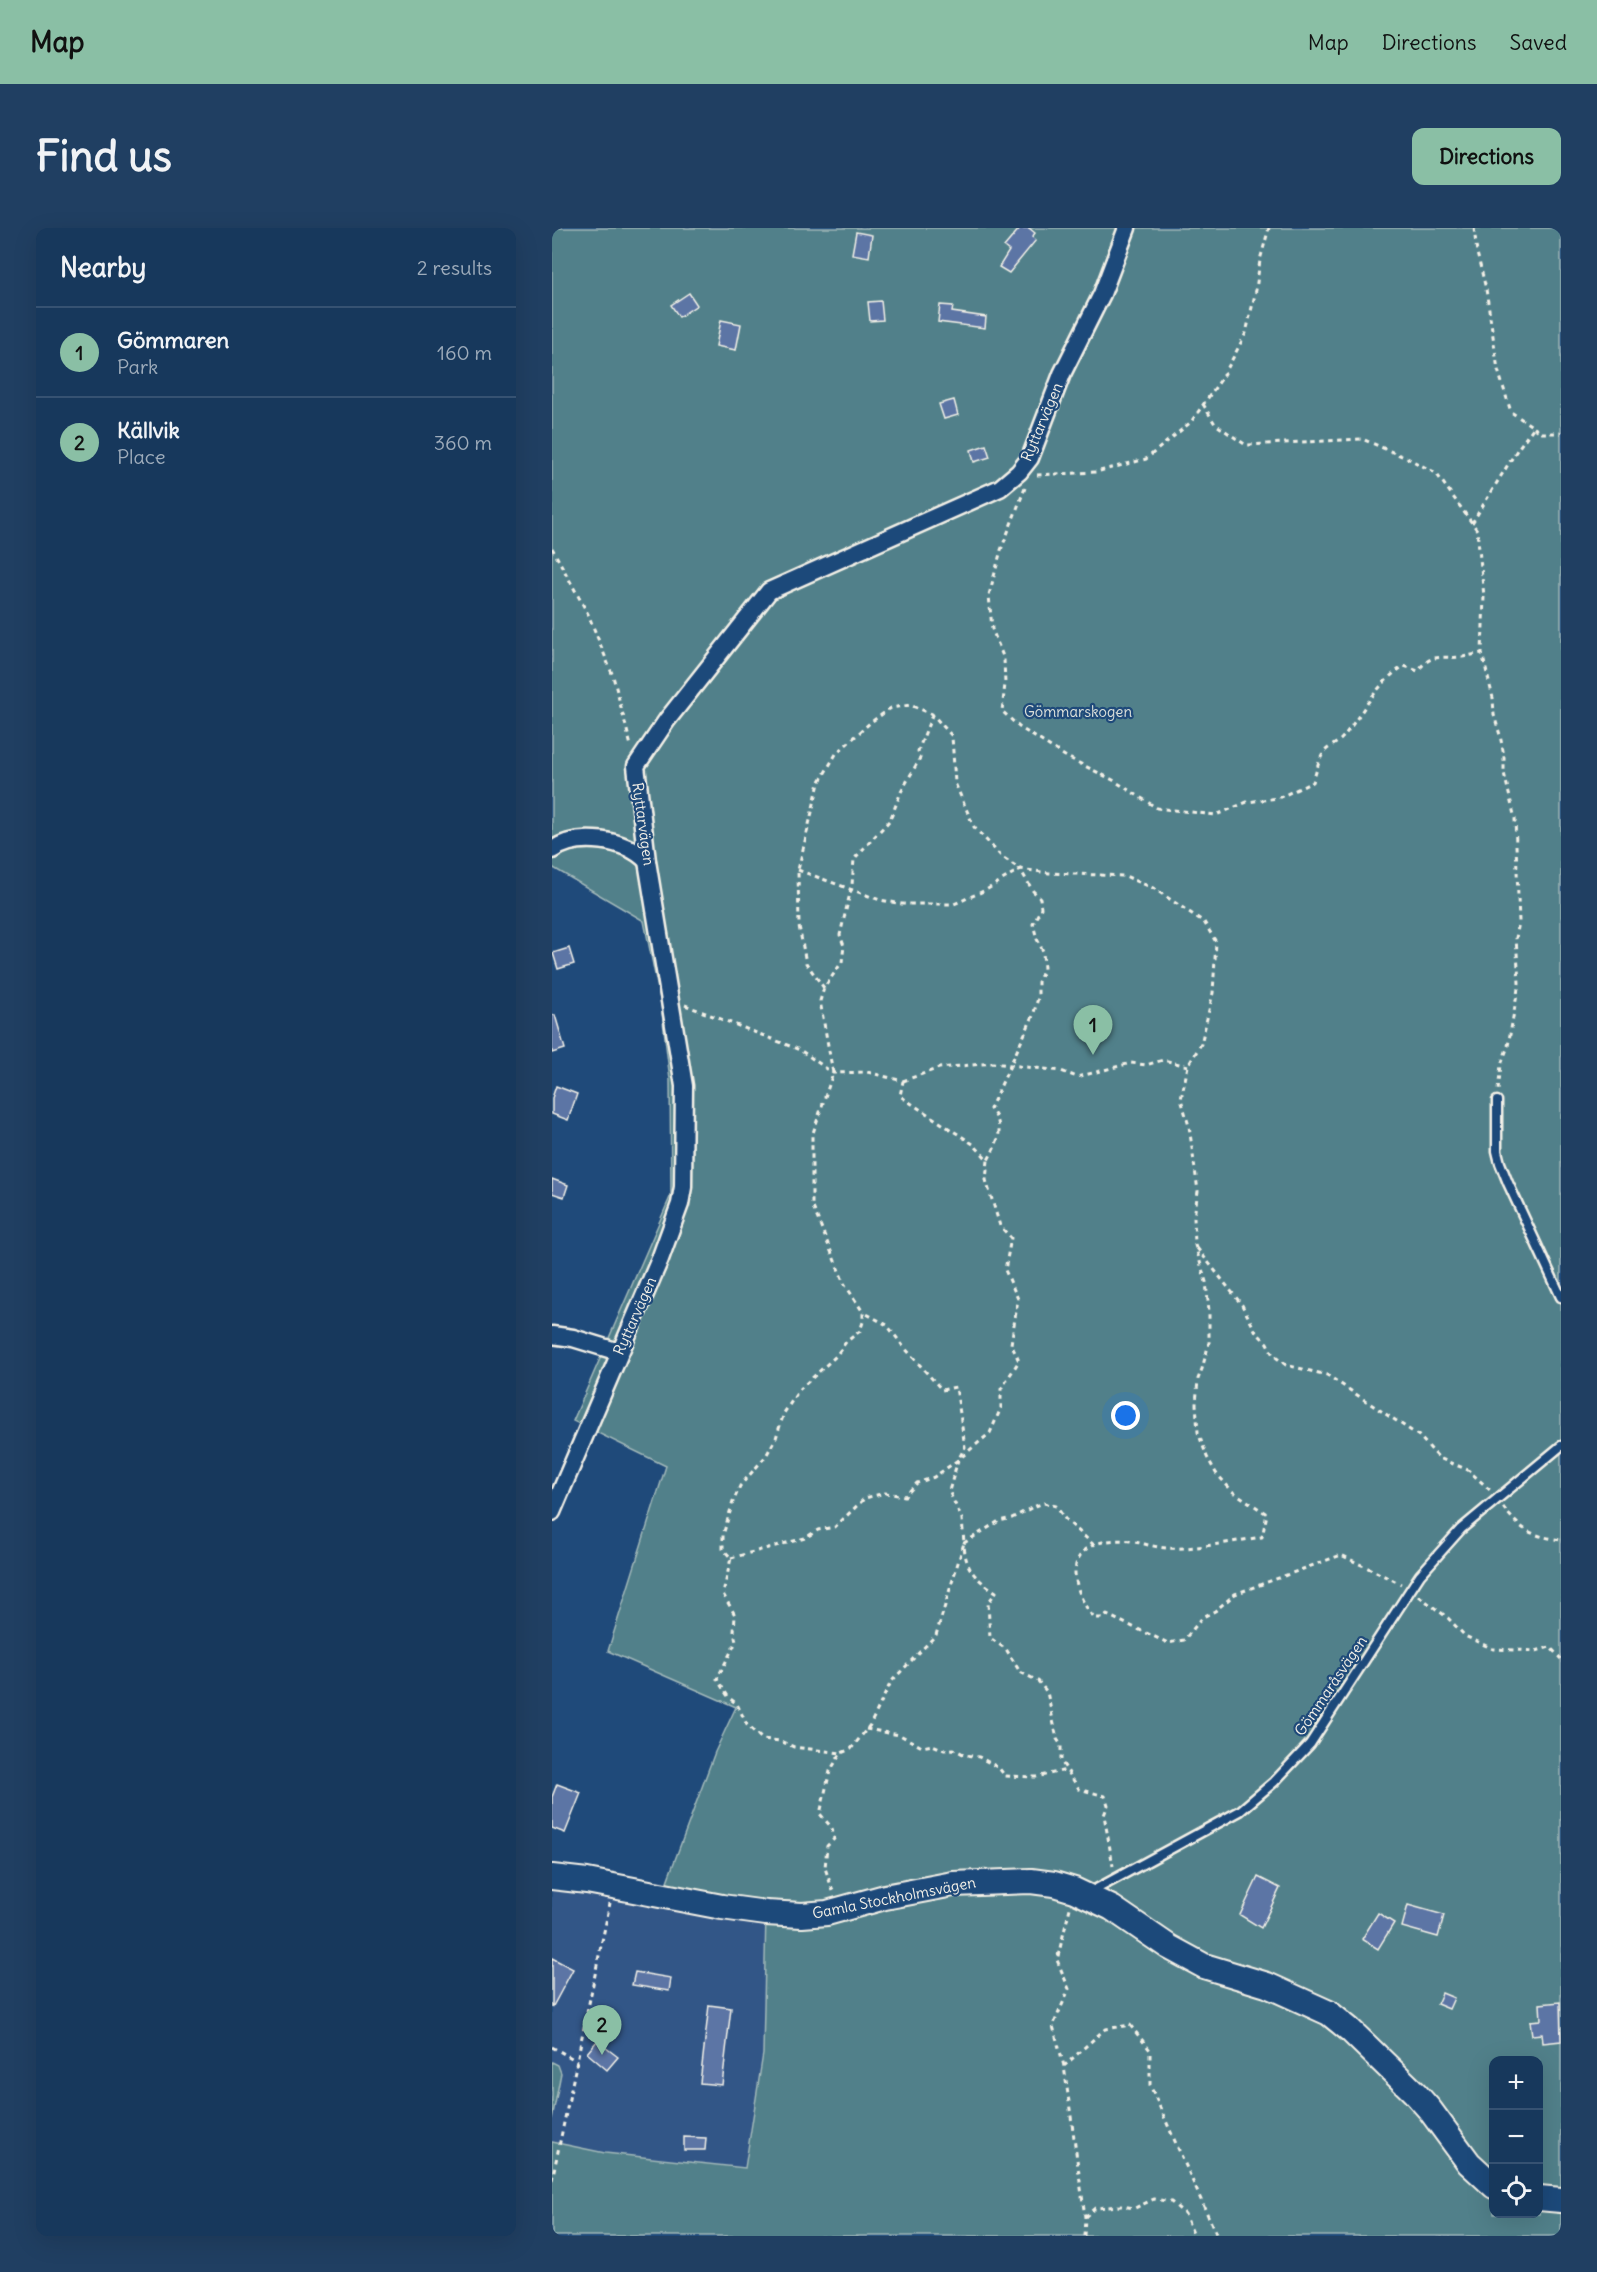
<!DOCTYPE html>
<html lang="en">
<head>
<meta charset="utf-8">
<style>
	:root { --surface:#17385c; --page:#203f62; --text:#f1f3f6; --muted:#9eacbb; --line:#365272; --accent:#8abfa5 }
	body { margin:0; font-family:Delius,sans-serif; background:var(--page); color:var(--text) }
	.controls { position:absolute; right:18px; bottom:18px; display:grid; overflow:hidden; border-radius:12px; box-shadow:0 6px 24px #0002 }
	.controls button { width:54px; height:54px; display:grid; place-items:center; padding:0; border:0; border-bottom:2px solid var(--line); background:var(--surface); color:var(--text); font:30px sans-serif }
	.you { position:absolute; left:574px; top:1188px; width:21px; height:21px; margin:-15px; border:4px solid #fff; border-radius:50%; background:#1a73e8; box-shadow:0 0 0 9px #1a73e833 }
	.badge { display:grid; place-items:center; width:39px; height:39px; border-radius:50%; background:var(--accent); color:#111; font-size:20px; font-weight:700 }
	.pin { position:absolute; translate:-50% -50px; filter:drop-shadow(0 2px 3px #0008) }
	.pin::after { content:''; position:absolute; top:32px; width:21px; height:18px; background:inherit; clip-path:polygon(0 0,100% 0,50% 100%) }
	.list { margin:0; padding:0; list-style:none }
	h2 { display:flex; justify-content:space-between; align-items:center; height:78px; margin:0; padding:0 24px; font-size:26px }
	h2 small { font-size:20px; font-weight:400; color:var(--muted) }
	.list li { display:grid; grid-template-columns:39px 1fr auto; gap:18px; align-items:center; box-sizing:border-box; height:90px; padding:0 24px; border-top:2px solid var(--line) }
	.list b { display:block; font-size:22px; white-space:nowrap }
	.list p { margin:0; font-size:20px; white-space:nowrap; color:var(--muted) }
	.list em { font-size:20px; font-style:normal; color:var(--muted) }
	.icon { flex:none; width:33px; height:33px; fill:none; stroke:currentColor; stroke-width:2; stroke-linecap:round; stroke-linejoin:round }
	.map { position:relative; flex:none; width:1009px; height:2008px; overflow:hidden; border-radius:12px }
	header { display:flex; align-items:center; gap:36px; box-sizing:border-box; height:84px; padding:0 30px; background:var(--accent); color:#111 }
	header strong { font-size:28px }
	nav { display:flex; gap:33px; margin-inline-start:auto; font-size:21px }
	.intro { display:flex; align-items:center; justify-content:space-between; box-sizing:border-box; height:144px; padding:0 36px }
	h1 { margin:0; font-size:42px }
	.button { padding:15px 27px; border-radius:12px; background:var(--accent); color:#111; font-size:21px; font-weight:700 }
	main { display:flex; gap:36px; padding:0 36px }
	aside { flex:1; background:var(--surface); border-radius:12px; box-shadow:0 6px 24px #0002 }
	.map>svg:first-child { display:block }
	.built { fill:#315787 }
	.green { fill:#51808a; stroke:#a2b8b9; stroke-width:1.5; fill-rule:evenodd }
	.building { fill:#5b74a5; stroke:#f4f1e8; stroke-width:1.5 }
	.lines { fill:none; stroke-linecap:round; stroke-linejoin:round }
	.lane-casing { stroke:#f4f1e8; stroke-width:13 }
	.street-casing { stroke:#f4f1e8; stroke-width:21 }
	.secondary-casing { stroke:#f4f1e8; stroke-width:28 }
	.path { stroke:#f4f1e8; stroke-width:3; stroke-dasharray:4.5 4.5; stroke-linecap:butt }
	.lane { stroke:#1f4a7a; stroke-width:8 }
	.street { stroke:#1f4a7a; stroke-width:16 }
	.secondary { stroke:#1f4a7a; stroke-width:24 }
	.labels { text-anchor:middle; stroke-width:4.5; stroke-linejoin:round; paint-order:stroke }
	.street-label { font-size:15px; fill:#f4f1e8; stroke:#1f4a7a }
	.park-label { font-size:15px; fill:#dce0da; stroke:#1f4a7a }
</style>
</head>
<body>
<header>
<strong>Map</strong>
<nav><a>Map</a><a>Directions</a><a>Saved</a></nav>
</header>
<div class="intro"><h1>Find us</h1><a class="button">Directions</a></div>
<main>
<aside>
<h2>Nearby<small>2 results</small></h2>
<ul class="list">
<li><span class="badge">1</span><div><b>Gömmaren</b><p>Park</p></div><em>160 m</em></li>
<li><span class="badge">2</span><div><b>Källvik</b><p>Place</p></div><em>360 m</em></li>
</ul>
</aside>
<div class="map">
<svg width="1009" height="2008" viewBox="0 0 1009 2008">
	<rect width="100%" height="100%" fill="#1f4a7a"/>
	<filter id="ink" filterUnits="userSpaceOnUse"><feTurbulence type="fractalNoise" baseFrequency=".0167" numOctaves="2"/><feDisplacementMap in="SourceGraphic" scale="12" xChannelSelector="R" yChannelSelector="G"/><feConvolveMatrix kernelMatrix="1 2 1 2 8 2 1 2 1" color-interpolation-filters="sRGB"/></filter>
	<g filter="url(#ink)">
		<path class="built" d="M0,1657L214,1685L211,1826L193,1940L53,1925L0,1914V1891L9,1845L6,1837L0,1834Z"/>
		<g class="green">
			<path d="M0,0H1009V2008H0V1914L53,1925L193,1940L211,1826L214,1685L110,1667L163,1524L184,1479L56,1423L114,1238L21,1193L119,967L118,852L109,776L92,693L0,639ZM942,1832H987V1986H942Z"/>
			<path d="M0,1834L6,1837L9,1845L0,1891Z"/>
		</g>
		<g class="building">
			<path d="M468,0H477L483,5L480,9L484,12L457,45L447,39L457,23L452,19Z"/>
			<path d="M304,4L320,7L317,29L300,26Z"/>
			<path d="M137,65L145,77L127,89L119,77Z"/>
			<path d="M329,73L331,92L318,93L316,74Z"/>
			<path d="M388,77L401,78L400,84L434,89L433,100L386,94Z"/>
			<path d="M169,92L189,96L184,122L164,118Z"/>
			<path d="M402,172L406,187L392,191L387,176Z"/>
			<path d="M434,217L438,229L422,234L419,222Z"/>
			<path d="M17,720L22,736L6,741L1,725Z"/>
			<path d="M0,787H3L13,821L0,825Z"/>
			<path d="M4,858L25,866L16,892L0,886V870Z"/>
			<path d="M0,951L16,957L12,969L0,965Z"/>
			<path d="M5,1556L29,1565L13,1605L0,1600V1569Z"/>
			<path d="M706,1649L728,1660L709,1700L688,1687Z"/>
			<path d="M856,1677L892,1687L886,1709L850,1699Z"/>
			<path d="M826,1685L842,1695L826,1721L810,1711Z"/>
			<path d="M0,1730L21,1741L0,1780Z"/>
			<path d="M83,1744L119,1750L117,1763L80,1757Z"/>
			<path d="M890,1765L902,1770L897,1781L885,1776Z"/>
			<path d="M1008,1774L1009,1813L991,1815L990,1806L980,1807L978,1793L989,1792L988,1776Z"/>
			<path d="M157,1777L179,1780L170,1857L148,1855Z"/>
			<path d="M45,1813L66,1829L55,1842L35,1825Z"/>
			<path d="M132,1909L154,1910L153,1922H132Z"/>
		</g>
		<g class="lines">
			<g class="lane-casing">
				<g id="lane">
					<path d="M945,873V923L948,935L956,955L1009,1069"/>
					<path d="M537,1665L688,1583L722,1554L758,1516L868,1347L909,1301L1009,1218"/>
				</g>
			</g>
			<g class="street-casing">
				<g id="street">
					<path d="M0,622C26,604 74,611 95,633"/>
					<path d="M0,1107L21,1110L67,1124"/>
					<path d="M0,1284L108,1031L128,976L131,959L132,858L95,633L84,538L115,492L217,363L448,260L467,244L478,230L510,146L550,66L575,0"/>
				</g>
			</g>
			<g class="secondary-casing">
				<g id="secondary">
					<path d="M0,1649L35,1653L170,1679L214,1685L250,1687L275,1685L333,1669L401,1656L479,1653L502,1656L522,1662L560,1680L617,1719L652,1738L715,1757L777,1785L798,1802L863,1865L878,1882L917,1935L942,1958"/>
					<path d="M987,1970L1009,1972"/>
				</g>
			</g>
			<g class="path">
				<path d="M922,0L925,25L934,61L946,142L959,184L990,205H1009"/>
				<path d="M651,176L663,196L694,217L810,211L857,231L884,245L925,302L932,368L930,425L941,470L942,487L948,507L952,528V545L963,591L967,694L964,710L967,755L956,818L949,837L946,862"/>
				<path d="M485,247L544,244L594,231L639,194L672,147L694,105L704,62L708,32L717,0"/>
				<path d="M473,260L449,322L437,367L440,401L452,431L453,456L450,483L467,499L513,528L561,552L605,580L664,587L695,574L726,570L761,554C764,545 767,530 773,523C778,518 786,515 791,509C811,485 824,455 852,438L866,443C879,424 890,431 910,429C917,428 923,426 930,425"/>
				<path d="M920,295L965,222L981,200"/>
				<path d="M0,320L36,386L61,448L79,518"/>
				<path d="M246,642L328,672L350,676H402L434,662L468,641L481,663L488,670L489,680L481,696L485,711L491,723L492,741L486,754V770L481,788L438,881C454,898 446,914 436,932"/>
				<path d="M272,760L254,735L247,698L246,642L267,555L284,526L319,494L339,480L358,477L380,486L400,508L403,555L422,599L449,628L468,641L497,645L573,648L601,660L652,694L664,714L661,765L649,816L636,838L629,871L637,898L646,963L642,989L643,1017L654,1054L657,1083V1115L650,1141L646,1151L644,1176L646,1204L655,1229L664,1245L680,1263L715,1286L710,1309C683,1313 641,1322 614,1320C602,1319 590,1315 578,1313C554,1310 523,1316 523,1345C524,1361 532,1378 542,1390H551L555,1387L616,1415L632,1412L651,1389L663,1383L683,1366L789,1327L849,1356"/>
				<path d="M133,777L248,822L281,845L315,844L351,853L348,868L421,916L436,932L434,952L448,998L459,1010L453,1042L466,1071L459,1116L467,1133L449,1161V1180L438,1205L406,1232L397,1263L410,1291L412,1315L384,1407L339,1454L318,1497L299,1521L289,1525"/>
				<path d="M351,853L387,840L441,835L509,843L525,849L579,835L594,837L611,832L636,838"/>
				<path d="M645,1020L690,1077L704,1104L715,1115L721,1127L734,1137L775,1147L867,1208L887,1230L916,1242L938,1262"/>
				<path d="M951,1279C969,1303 980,1308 1009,1312"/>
				<path d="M542,1317L513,1291L504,1278L492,1275L481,1279L460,1290L447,1293L412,1315C413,1342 423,1350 444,1364L436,1375L438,1410L454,1421L468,1444L486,1453L495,1464L505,1511L509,1517V1533L527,1561L553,1568L556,1577L552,1587L561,1638"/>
				<path d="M179,1330L253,1310L266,1302L283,1299L313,1270L333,1265L353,1268L365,1255L382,1249L406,1232L413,1219L404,1159L390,1162L351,1118L335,1097L311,1084"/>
				<path d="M867,1368L896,1390L913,1408L941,1421L984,1423L998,1419L1009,1431"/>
				<path d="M314,1501L348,1507L370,1519L381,1517L392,1522L402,1521L413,1527L427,1529L447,1540L453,1548L484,1549L514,1542"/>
				<path d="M281,1663L273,1640L275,1618L282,1611L280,1600L268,1586L278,1543L289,1525L242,1519L228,1513L210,1511L195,1497L185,1476L177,1470L165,1451L184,1414L182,1404L183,1387L171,1366L179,1330L171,1321V1307L181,1274L188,1258L214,1228L224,1210L232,1185L247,1162L284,1128L294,1114L308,1103L311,1094V1084L292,1055L260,977V908L281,845L268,773L272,760L290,734L292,718L288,707L300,657L302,631L338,592L349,564L368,530L366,523L380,487"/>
				<path d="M0,1819L25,1833"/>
				<path d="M512,1838L501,1798L517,1761L505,1732L518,1680"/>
				<path d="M0,1952L58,1675"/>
				<path d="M533,1989L543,1980L569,1978L583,1980L602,1971L619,1974L633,1986L642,2008"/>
				<path d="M532,2008L533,1989L512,1838L553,1801L578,1797L598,1822V1857L665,2008"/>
			</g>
			<use href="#lane" class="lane"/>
			<use href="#street" class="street"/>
			<use href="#secondary" class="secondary"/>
		</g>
	</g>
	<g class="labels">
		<g class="street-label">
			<text transform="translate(490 194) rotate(-67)" y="5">Ryttarvägen</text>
			<text transform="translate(91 596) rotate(82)" y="5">Ryttarvägen</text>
			<text transform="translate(83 1088) rotate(-66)" y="5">Ryttarvägen</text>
			<text transform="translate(779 1458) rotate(-56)" y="5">Gömmaråsvägen</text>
			<text transform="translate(342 1670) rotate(-11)" y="5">Gamla Stockholmsvägen</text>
		</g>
		<g class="park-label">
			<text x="526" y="489">Gömmarskogen</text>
		</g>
	</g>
</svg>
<div class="controls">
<button>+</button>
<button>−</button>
<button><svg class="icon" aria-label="locate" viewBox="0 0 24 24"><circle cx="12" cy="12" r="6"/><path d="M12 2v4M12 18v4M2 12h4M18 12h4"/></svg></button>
</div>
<div class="you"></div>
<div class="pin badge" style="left:541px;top:827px">1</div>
<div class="pin badge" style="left:50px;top:1827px">2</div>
</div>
</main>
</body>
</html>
